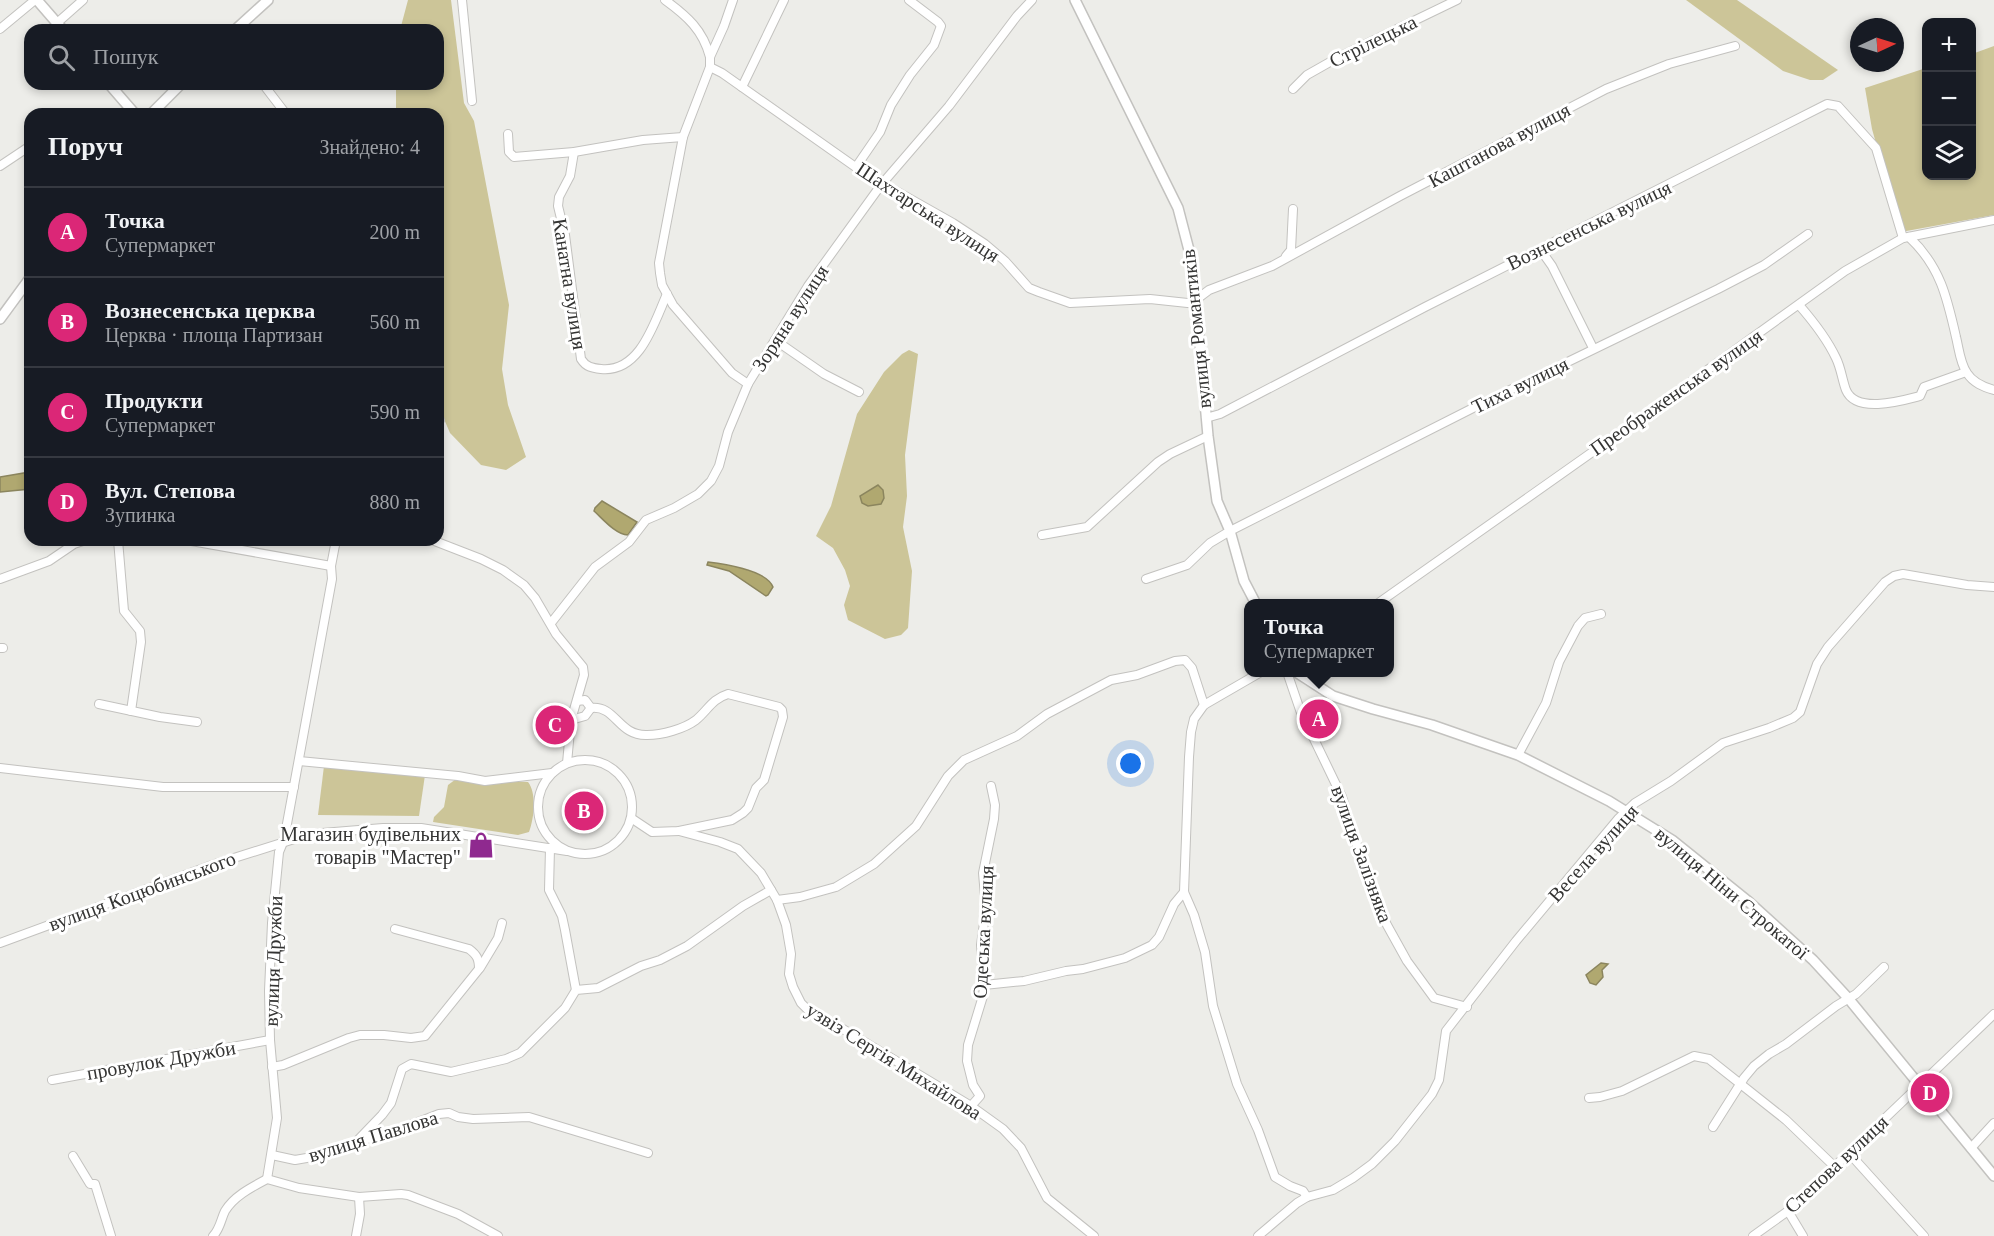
<!DOCTYPE html>
<html lang="uk">
<head>
<meta charset="utf-8">
<style>
	:root { --surface:#171b24; --page:#20242c; --text:#f1f3f6; --muted:#9ea1a6; --line:#363941; --accent:#db2777 }
	body { margin:0; font-family:"Times New Roman",serif; background:var(--page); color:var(--text) }
	.controls { position:absolute; right:18px; top:18px; display:grid; overflow:hidden; border-radius:12px; box-shadow:0 3px 9px #0003 }
	.controls button { width:54px; height:54px; display:grid; place-items:center; padding:0; border:0; border-bottom:2px solid var(--line); background:var(--surface); color:var(--text); font:30px sans-serif }
	.compass { position:absolute; left:1850px; top:18px; width:54px; height:54px; border-radius:50%; background:var(--surface); box-shadow:0 3px 9px #0003; rotate:86deg }
	.you { position:absolute; left:1131px; top:764px; width:21px; height:21px; margin:-15px; border:4px solid #fff; border-radius:50%; background:#1a73e8; box-shadow:0 0 0 9px #1a73e833 }
	.badge { display:grid; place-items:center; width:39px; height:39px; border-radius:50%; background:var(--accent); color:#fff; font-size:20px; font-weight:700 }
	.pin { position:absolute; translate:-50% -50%; border:3px solid #fff; box-shadow:0 2px 6px #0006 }
	.popup { position:absolute; left:1244px; top:599px; width:150px; height:78px; box-sizing:border-box; display:grid; place-content:center; border-radius:12px; background:var(--surface); filter:drop-shadow(0 2px 4px #0005); font-size:20px; white-space:nowrap; color:var(--muted) }
	.popup b { font-size:22px; color:var(--text) }
	.popup::after { content:''; position:absolute; left:50%; top:100%; margin-left:-12px; border:12px solid transparent; border-top-color:var(--surface) }
	.list { margin:0; padding:0; list-style:none }
	h2 { display:flex; justify-content:space-between; align-items:center; height:78px; margin:0; padding:0 24px; font-size:26px }
	h2 small { font-size:20px; font-weight:400; color:var(--muted) }
	.list li { display:grid; grid-template-columns:39px 1fr auto; gap:18px; align-items:center; box-sizing:border-box; height:90px; padding:0 24px; border-top:2px solid var(--line) }
	.list b { display:block; font-size:22px; white-space:nowrap }
	.list p { margin:0; font-size:20px; white-space:nowrap; color:var(--muted) }
	.list em { font-size:20px; font-style:normal; color:var(--muted) }
	.icon { flex:none; width:33px; height:33px; fill:none; stroke:currentColor; stroke-width:2; stroke-linecap:round; stroke-linejoin:round }
	.map { position:relative; flex:none; width:1994px; height:1236px; overflow:hidden }
	.search { position:absolute; background:var(--surface); box-shadow:0 3px 9px #0003; left:24px; top:24px; width:420px; height:66px; display:flex; align-items:center; gap:15px; box-sizing:border-box; padding:0 21px; border-radius:18px; color:var(--muted); font-size:22px }
	.panel { position:absolute; background:var(--surface); box-shadow:0 3px 9px #0003; left:24px; top:108px; width:420px; height:438px; border-radius:18px }
	.map>svg:first-child { display:block }
	.green { fill:#ccc598 }
	.water { fill:#b0a870; stroke:#8b855e; stroke-width:1.5 }
	.lines { fill:none; stroke-linecap:round; stroke-linejoin:round }
	.minor-casing { stroke:#c3c2bf; stroke-width:10 }
	.tertiary-casing { stroke:#c3c2bf; stroke-width:12 }
	.minor { stroke:#fff; stroke-width:8 }
	.tertiary { stroke:#fff; stroke-width:9 }
	.labels { text-anchor:middle; stroke-width:6; stroke-linejoin:round; paint-order:stroke }
	.street-label { font-size:20px; fill:#343433; stroke:#fff }
	.poi-label { font-size:20px; fill:#343433; stroke:#fff; text-anchor:end }
</style>
</head>
<body>
<div class="map">
<svg width="1994" height="1236" viewBox="0 0 1994 1236">
	<rect width="100%" height="100%" fill="#edede9"/>
	<g class="green">
		<path d="M408,0H451L464,103L474,121L509,305L502,369L508,405L526,457L506,470L481,465L450,433L444,419L438,413V114H396V84H438V30H400Z"/>
		<path d="M1686,0H1737L1838,70L1823,80H1810L1783,71Z"/>
		<path d="M1994,46V215L1901,232L1872,129L1865,88L1926,68V176H1972V54Z"/>
		<path d="M909,350L918,354L905,455L907,496L903,527L912,571L908,628L901,635L885,639L848,620L844,605L850,586L845,570L833,548L816,536L831,506L857,414L884,372L902,354Z"/>
		<path d="M324,766L425,775L419,816L318,815Z"/>
		<path d="M456,779L528,782C537,793 534,819 529,832L518,835L433,822L434,817L444,807L448,785Z"/>
	</g>
	<g class="water">
		<path d="M30,472V489L0,492V477Z"/>
		<path d="M878,485L883,490L884,498L881,504L868,506L862,503L860,496Z"/>
		<path d="M602,501L637,522L628,535C615,534 603,519 594,511L595,508Z"/>
		<path d="M708,562C724,564 766,570 773,587L768,595L766,596L729,571L707,565Z"/>
		<path d="M1601,963L1608,964L1602,970L1603,977L1596,985L1590,983L1586,975Z"/>
	</g>
	<g class="lines">
		<g class="minor-casing">
			<g id="minor">
				<path d="M462,0L472,101"/>
				<path d="M665,0C687,16 703,30 710,57"/>
				<path d="M733,0L724,26L710,57V67L683,137L659,263L660,273L662,285L673,305L732,373L748,384"/>
				<path d="M57,23L83,0"/>
				<path d="M0,29L35,0"/>
				<path d="M710,67L722,73L881,185L891,188L953,223L985,244L1005,261L1029,288L1039,292L1070,303L1150,299L1197,304"/>
				<path d="M263,84L286,114"/>
				<path d="M742,87L784,0"/>
				<path d="M1293,89L1307,75L1337,58L1457,0"/>
				<path d="M508,134L509,152L514,157L574,152L643,140L683,137"/>
				<path d="M574,152L570,176L559,197L558,206L565,235L581,359C586,367 592,368 601,369C640,373 654,323 667,294"/>
				<path d="M0,166L30,146"/>
				<path d="M856,167L880,132L891,105L910,75L934,45L941,26L938,22L909,0"/>
				<path d="M1909,237C1940,266 1947,297 1956,337C1959,349 1960,363 1967,373C1973,383 1984,387 1994,390"/>
				<path d="M1540,249L1552,266L1593,348"/>
				<path d="M1286,256L1291,250L1293,209"/>
				<path d="M1197,299L1209,290L1272,266L1400,196L1606,89L1669,64L1735,46"/>
				<path d="M1799,305C1813,321 1827,339 1836,358C1841,368 1842,379 1846,390C1856,414 1901,401 1920,396L1924,387L1966,372"/>
				<path d="M775,340L824,374L859,392"/>
				<path d="M438,418L440,420"/>
				<path d="M1206,418L1220,414L1425,307L1827,104L1838,106L1876,148L1903,238"/>
				<path d="M1042,535L1087,527L1158,462L1170,454L1208,436"/>
				<path d="M118,540L124,611L140,631L141,642L131,711"/>
				<path d="M186,540L331,566L336,540"/>
				<path d="M432,540L481,559L503,570L524,585L535,598L556,634L583,667L584,675L571,720L567,763"/>
				<path d="M0,579L49,561L74,544L86,540"/>
				<path d="M1146,579L1187,565L1210,543L1230,531L1479,405L1718,289L1764,265L1808,234"/>
				<path d="M1377,604L1642,417L1845,271L1903,238L1994,220"/>
				<path d="M551,623L595,567L629,542L646,520L674,508L698,494L711,481L719,466L728,432L748,384L808,286L881,185L949,106L1017,16L1032,0"/>
				<path d="M0,648H3"/>
				<path d="M1261,672L1204,705L1194,719L1191,732L1189,757L1184,892L1194,915L1205,952L1213,1006L1237,1084L1258,1130L1275,1177L1290,1186L1303,1191L1307,1197"/>
				<path d="M1287,672L1300,710L1342,797L1373,896L1387,925L1407,961L1434,998L1467,1007"/>
				<path d="M577,701L585,700L591,708"/>
				<path d="M99,704L160,717L197,722"/>
				<path d="M591,708C616,705 618,736 647,735C662,735 684,729 696,720C708,710 712,699 728,694L779,707L782,710L783,717L764,780L756,788L748,808L743,813L732,820L679,831L652,832L631,818"/>
				<path d="M571,720L585,716L591,708"/>
				<path d="M1518,755L1546,703L1559,662L1578,626L1585,618L1601,614"/>
				<circle cx="585" cy="807" r="47"/>
				<path d="M299,761L458,776L485,781L552,773"/>
				<path d="M0,768L163,787H294"/>
				<path d="M679,831L720,842L738,849L761,873L777,900L786,925L791,954L789,974L793,987L801,1003L809,1011L838,1026L971,1106L1003,1129L1021,1148L1047,1198L1094,1236"/>
				<path d="M550,848L549,890L562,916L565,930L576,990"/>
				<path d="M777,900L800,897L836,887L874,864L916,826L948,776L964,760L1017,736L1047,714L1111,680L1137,675L1175,661L1185,660L1192,668L1204,705"/>
				<path d="M0,943L215,864L310,834L383,828H421L567,851"/>
				<path d="M480,968L498,938L502,923"/>
				<path d="M984,985L1024,981L1066,971L1083,969L1125,958L1152,945L1159,937L1174,904L1184,892"/>
				<path d="M272,1067L283,1065L349,1038L360,1035H384L411,1038L425,1036L479,969C479,959 477,955 469,949L395,929"/>
				<path d="M52,1080L270,1040"/>
				<path d="M1589,1098L1600,1097L1622,1091L1694,1056L1709,1059L1786,1120L1835,1167"/>
				<path d="M971,1106L980,1096L973,1085L967,1061L968,1045L983,996L984,985L981,945L986,908L983,873L994,819L995,805L991,786"/>
				<path d="M1713,1127L1744,1078L1754,1066L1769,1054L1786,1044L1836,1006L1856,994L1884,967"/>
				<path d="M356,1142L382,1115L391,1103L402,1069L411,1064L451,1072L506,1059L520,1053L565,1008L576,990L598,988L641,966L660,960L687,946L743,906L771,890"/>
				<path d="M1971,1148L1994,1123"/>
				<path d="M1849,1153L1924,1236"/>
				<path d="M272,1155L295,1160L318,1156L356,1142L387,1134L439,1114L449,1113L458,1117L473,1119L529,1117L648,1153"/>
				<path d="M73,1156L90,1184H95L111,1236"/>
				<path d="M267,1179L277,1118L270,1040L269,991L272,923L279,852L284,840L332,579L331,566"/>
				<path d="M267,1179L299,1188L359,1197L401,1194L408,1195L458,1214L498,1236"/>
				<path d="M1788,1211L1803,1236"/>
				<path d="M213,1236C220,1229 221,1219 225,1211C234,1196 252,1187 267,1179"/>
				<path d="M356,1236L360,1214L359,1197"/>
				<path d="M1258,1236L1297,1203L1307,1197L1333,1190L1353,1178L1372,1164L1395,1141L1432,1094L1439,1080L1446,1031L1516,941L1618,819L1635,803L1671,781L1723,743L1769,728L1793,718L1800,712L1817,664L1828,647L1885,582L1894,576L1903,574L1967,585L1994,587"/>
				<path d="M1753,1236L1788,1211L1994,1014"/>
			</g>
		</g>
		<g class="tertiary-casing">
			<g id="tertiary">
				<path d="M37,0L63,30"/>
				<path d="M1075,0L1178,208L1190,254L1194,280L1208,436L1217,501L1230,531L1244,581L1256,604"/>
				<path d="M235,30L268,0"/>
				<path d="M109,84L135,114"/>
				<path d="M151,114L181,84"/>
				<path d="M0,319L30,278"/>
				<path d="M1296,672L1333,696L1373,709L1432,725L1518,755L1609,801L1672,840L1749,902L1813,960L1848,998L1994,1176"/>
			</g>
		</g>
		<use href="#minor" class="minor"/>
		<use href="#tertiary" class="tertiary"/>
	</g>
	<defs>
		<g id="shop-bare" transform="scale(2.07)"><path d="M-5-2.5h2.3a2.7 3.5 0 0 1 5.4 0H5L5.5 6h-11ZM-1.5-2.5h3a1.5 2.3 0 0 0-3 0Z" fill="#8f298f" stroke="#fff" stroke-width="2.5" paint-order="stroke"/></g>
	</defs>
	<g fill-rule="evenodd">
		<use href="#shop-bare" x="481" y="845"/>
	</g>
	<g class="labels">
		<g class="street-label">
			<text transform="translate(1373 41) rotate(-26)" y="7">Стрілецька</text>
			<text transform="translate(1499 145) rotate(-28)" y="7">Каштанова вулиця</text>
			<text transform="translate(928 212) rotate(33)" y="7">Шахтарська вулиця</text>
			<text transform="translate(1589 225) rotate(-26)" y="7">Вознесенська вулиця</text>
			<text transform="translate(570 284) rotate(81)" y="7">Канатна вулиця</text>
			<text transform="translate(790 318) rotate(-57)" y="7">Зоряна вулиця</text>
			<text transform="translate(1196 329) rotate(-96)" y="7">вулиця Романтиків</text>
			<text transform="translate(1520 385) rotate(-26)" y="7">Тиха вулиця</text>
			<text transform="translate(1676 392) rotate(-35)" y="7">Преображенська вулиця</text>
			<text transform="translate(1593 853) rotate(-48)" y="7">Весела вулиця</text>
			<text transform="translate(1362 854) rotate(70)" y="7">вулиця Залізняка</text>
			<text transform="translate(142 891) rotate(-20)" y="7">вулиця Коцюбинського</text>
			<text transform="translate(1732 893) rotate(40)" y="7">вулиця Ніни Строкатої</text>
			<text transform="translate(983 932) rotate(-87)" y="7">Одеська вулиця</text>
			<text transform="translate(273 961) rotate(-88)" y="7">вулиця Дружби</text>
			<text transform="translate(161 1060) rotate(-10)" y="7">провулок Дружби</text>
			<text transform="translate(894 1061) rotate(32)" y="7">узвіз Сергія Михайлова</text>
			<text transform="translate(373 1136) rotate(-17)" y="7">вулиця Павлова</text>
			<text transform="translate(1836 1164) rotate(-43)" y="7">Степова вулиця</text>
		</g>
		<g class="poi-label">
			<text x="461" y="841">Магазин будівельних<tspan x="461" dy="23">товарів "Мастер"</tspan></text>
		</g>
	</g>
</svg>
<div class="controls">
<button>+</button>
<button>−</button>
<button><svg class="icon" aria-label="layers" viewBox="0 0 24 24"><path d="M12 4l9 5-9 5-9-5zM3 14l9 5 9-5"/></svg></button>
</div>
<svg class="compass" viewBox="-18 -18 36 36"><path d="M0-13l5 13h-10z" fill="#e53935"/><path d="M0 13l5-13h-10z" fill="#9ea1a6"/></svg>
<div class="you"></div>
<div class="pin badge" style="left:1319px;top:719px">A</div>
<div class="popup"><b>Точка</b>Супермаркет</div>
<div class="pin badge" style="left:584px;top:811px">B</div>
<div class="pin badge" style="left:555px;top:725px">C</div>
<div class="pin badge" style="left:1930px;top:1093px">D</div>
<div class="search"><svg class="icon" aria-label="search" viewBox="0 0 24 24"><circle cx="10" cy="10" r="6"/><path d="M15 15l6 6"/></svg>Пошук</div>
<section class="panel">
<h2>Поруч<small>Знайдено: 4</small></h2>
<ul class="list">
<li><span class="badge">A</span><div><b>Точка</b><p>Супермаркет</p></div><em>200 m</em></li>
<li><span class="badge">B</span><div><b>Вознесенська церква</b><p>Церква · площа Партизан</p></div><em>560 m</em></li>
<li><span class="badge">C</span><div><b>Продукти</b><p>Супермаркет</p></div><em>590 m</em></li>
<li><span class="badge">D</span><div><b>Вул. Степова</b><p>Зупинка</p></div><em>880 m</em></li>
</ul>
</section>
</div>
</body>
</html>
